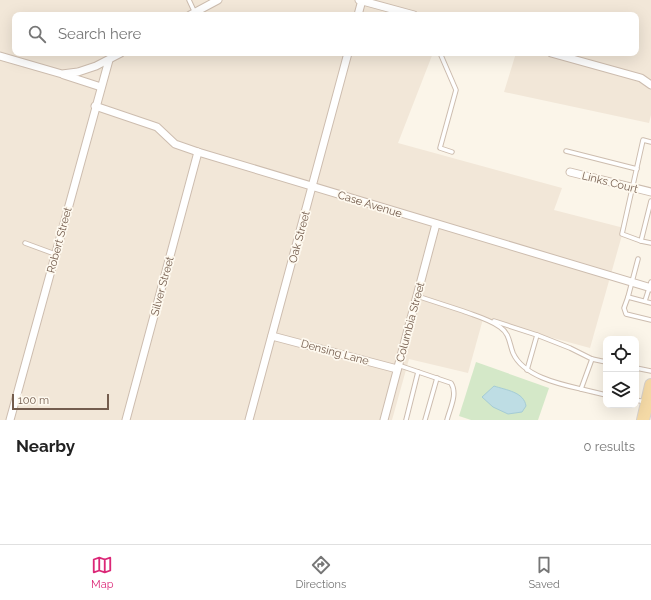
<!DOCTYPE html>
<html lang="en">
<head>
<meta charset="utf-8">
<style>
	:root { --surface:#fff; --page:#f6f6f6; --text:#222; --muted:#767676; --line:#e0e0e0; --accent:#db2777 }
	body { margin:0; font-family:Raleway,sans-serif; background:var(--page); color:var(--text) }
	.controls { position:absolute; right:12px; bottom:12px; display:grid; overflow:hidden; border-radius:8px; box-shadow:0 4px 16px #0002 }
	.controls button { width:36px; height:36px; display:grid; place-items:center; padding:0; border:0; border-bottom:1px solid var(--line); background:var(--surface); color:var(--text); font:20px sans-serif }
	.scale { position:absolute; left:12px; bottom:10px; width:97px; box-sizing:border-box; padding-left:4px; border:2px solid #745d4e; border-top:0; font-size:11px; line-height:14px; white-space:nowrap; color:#745d4e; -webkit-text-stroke:3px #fef9ef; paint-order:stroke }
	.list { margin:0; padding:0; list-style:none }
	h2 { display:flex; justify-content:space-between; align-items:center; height:52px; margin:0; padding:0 16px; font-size:17px }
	h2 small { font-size:13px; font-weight:400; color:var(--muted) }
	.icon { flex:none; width:22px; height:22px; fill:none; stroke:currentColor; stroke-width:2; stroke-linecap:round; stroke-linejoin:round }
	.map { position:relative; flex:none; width:651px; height:420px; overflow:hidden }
	.search { position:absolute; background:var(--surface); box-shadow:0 4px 16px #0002; left:12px; right:12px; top:12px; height:44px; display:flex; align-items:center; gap:10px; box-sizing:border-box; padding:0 14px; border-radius:8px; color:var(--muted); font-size:15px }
	.sheet { height:124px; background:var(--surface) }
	nav { display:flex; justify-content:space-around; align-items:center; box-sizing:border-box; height:56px; border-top:1px solid var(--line); background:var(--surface); font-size:11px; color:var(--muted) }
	nav a { display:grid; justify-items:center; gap:2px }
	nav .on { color:var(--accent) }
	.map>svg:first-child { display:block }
	.residential { fill:#f2e7d8 }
	.green { fill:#d4e8c8 }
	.water { fill:#bedde4; stroke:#a5ccd5 }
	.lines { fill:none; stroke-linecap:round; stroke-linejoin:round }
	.lane-casing { stroke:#cdbdaf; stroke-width:5.5 }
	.street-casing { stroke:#cdbdaf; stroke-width:9 }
	.primary-casing { stroke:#d8d2cd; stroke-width:14 }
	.lane { stroke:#fff; stroke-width:3.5 }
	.street { stroke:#fff; stroke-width:7 }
	.primary { stroke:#f5daa6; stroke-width:12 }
	.labels { text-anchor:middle; stroke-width:3.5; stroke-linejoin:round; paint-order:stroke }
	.street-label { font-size:11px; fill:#745d4e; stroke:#fef9ef }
</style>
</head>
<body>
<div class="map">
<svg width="651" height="420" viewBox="0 0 651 420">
	<rect width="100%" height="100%" fill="#fbf5e9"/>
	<path class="residential" d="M0,0H651V115L649,123L504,92L516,53H636V15H15V53H433L398,143L562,188L554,210L624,228L590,348L483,319L468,373L409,359L392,420H0Z"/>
	<path class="green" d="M476,362L549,388L538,420H471L459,416Z"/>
	<path class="water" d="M494,386C506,390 524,392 526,406L522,412L508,414L493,407L482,397Z"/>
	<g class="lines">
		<g class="lane-casing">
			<g id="lane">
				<path d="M189,0L195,13"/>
				<path d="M440,53L456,90L440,148L452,152"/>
				<path d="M566,151L637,169"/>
				<path d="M651,201L641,241L651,243"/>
				<path d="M641,241L622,234L643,140L651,142"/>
				<path d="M25,243L55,254"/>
				<path d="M638,259L628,297L651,303"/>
				<path d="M417,296C432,301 448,306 463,311C476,316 489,319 500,327C510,334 509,343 513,353C523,376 559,384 581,389"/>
				<path d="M628,297L624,308L626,314L651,320"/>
				<path d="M645,301L651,282"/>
				<path d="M494,321L537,335L527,370"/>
				<path d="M537,335L570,348L592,359L606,362"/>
				<path d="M592,359L581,389L606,395"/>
				<path d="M398,365L451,383C458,394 450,408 447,420"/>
				<path d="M636,368L651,371"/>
				<path d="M636,400L645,402"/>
				<path d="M406,420L418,372"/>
				<path d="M425,420L437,378"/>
			</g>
		</g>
		<g class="street-casing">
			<g id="street">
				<path d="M359,0L414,15"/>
				<path d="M190,15L218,0"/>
				<path d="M358,15L362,0"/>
				<path d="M551,53L641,78L651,85"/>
				<path d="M0,56L62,74L78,72L96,66L121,53"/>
				<path d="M64,75L101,87"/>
				<path d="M95,106L157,127L175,144L198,152L651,288"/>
				<path d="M570,172L651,192"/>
				<path d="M272,336L397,369"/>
				<path d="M10,420L109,60"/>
				<path d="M126,420L198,152"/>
				<path d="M249,420L348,53"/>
				<path d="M384,420L436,224"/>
			</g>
		</g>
		<g class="primary-casing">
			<path id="primary" d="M643,420L651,385"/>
		</g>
		<use href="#lane" class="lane"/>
		<use href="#street" class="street"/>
		<use href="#primary" class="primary"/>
	</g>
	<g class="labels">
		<g class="street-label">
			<text transform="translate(610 182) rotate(14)" y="4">Links Court</text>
			<text transform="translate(370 204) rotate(17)" y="4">Case Avenue</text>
			<text transform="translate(299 237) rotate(-75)" y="4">Oak Street</text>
			<text transform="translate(59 240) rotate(-75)" y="4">Robert Street</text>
			<text transform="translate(162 286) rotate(-75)" y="4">Silver Street</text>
			<text transform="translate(410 322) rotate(-75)" y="4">Columbia Street</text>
			<text transform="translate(335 352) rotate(15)" y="4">Densing Lane</text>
		</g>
	</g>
</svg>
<div class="controls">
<button><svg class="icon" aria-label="locate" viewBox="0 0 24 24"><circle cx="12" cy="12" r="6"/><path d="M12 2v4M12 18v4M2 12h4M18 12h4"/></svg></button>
<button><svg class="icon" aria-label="layers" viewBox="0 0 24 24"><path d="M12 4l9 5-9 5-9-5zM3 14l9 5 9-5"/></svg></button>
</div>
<div class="scale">100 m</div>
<div class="search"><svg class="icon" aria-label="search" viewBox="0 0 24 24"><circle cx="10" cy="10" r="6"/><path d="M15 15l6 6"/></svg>Search here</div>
</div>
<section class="sheet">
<h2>Nearby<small>0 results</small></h2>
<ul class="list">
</ul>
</section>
<nav>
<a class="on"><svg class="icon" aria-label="map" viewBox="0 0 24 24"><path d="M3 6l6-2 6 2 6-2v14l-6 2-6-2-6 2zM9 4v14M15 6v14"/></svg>Map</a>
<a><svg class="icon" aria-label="directions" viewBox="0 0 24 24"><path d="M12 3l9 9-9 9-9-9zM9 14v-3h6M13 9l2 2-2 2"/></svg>Directions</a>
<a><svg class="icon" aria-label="saved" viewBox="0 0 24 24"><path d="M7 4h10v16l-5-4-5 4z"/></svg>Saved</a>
</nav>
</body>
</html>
